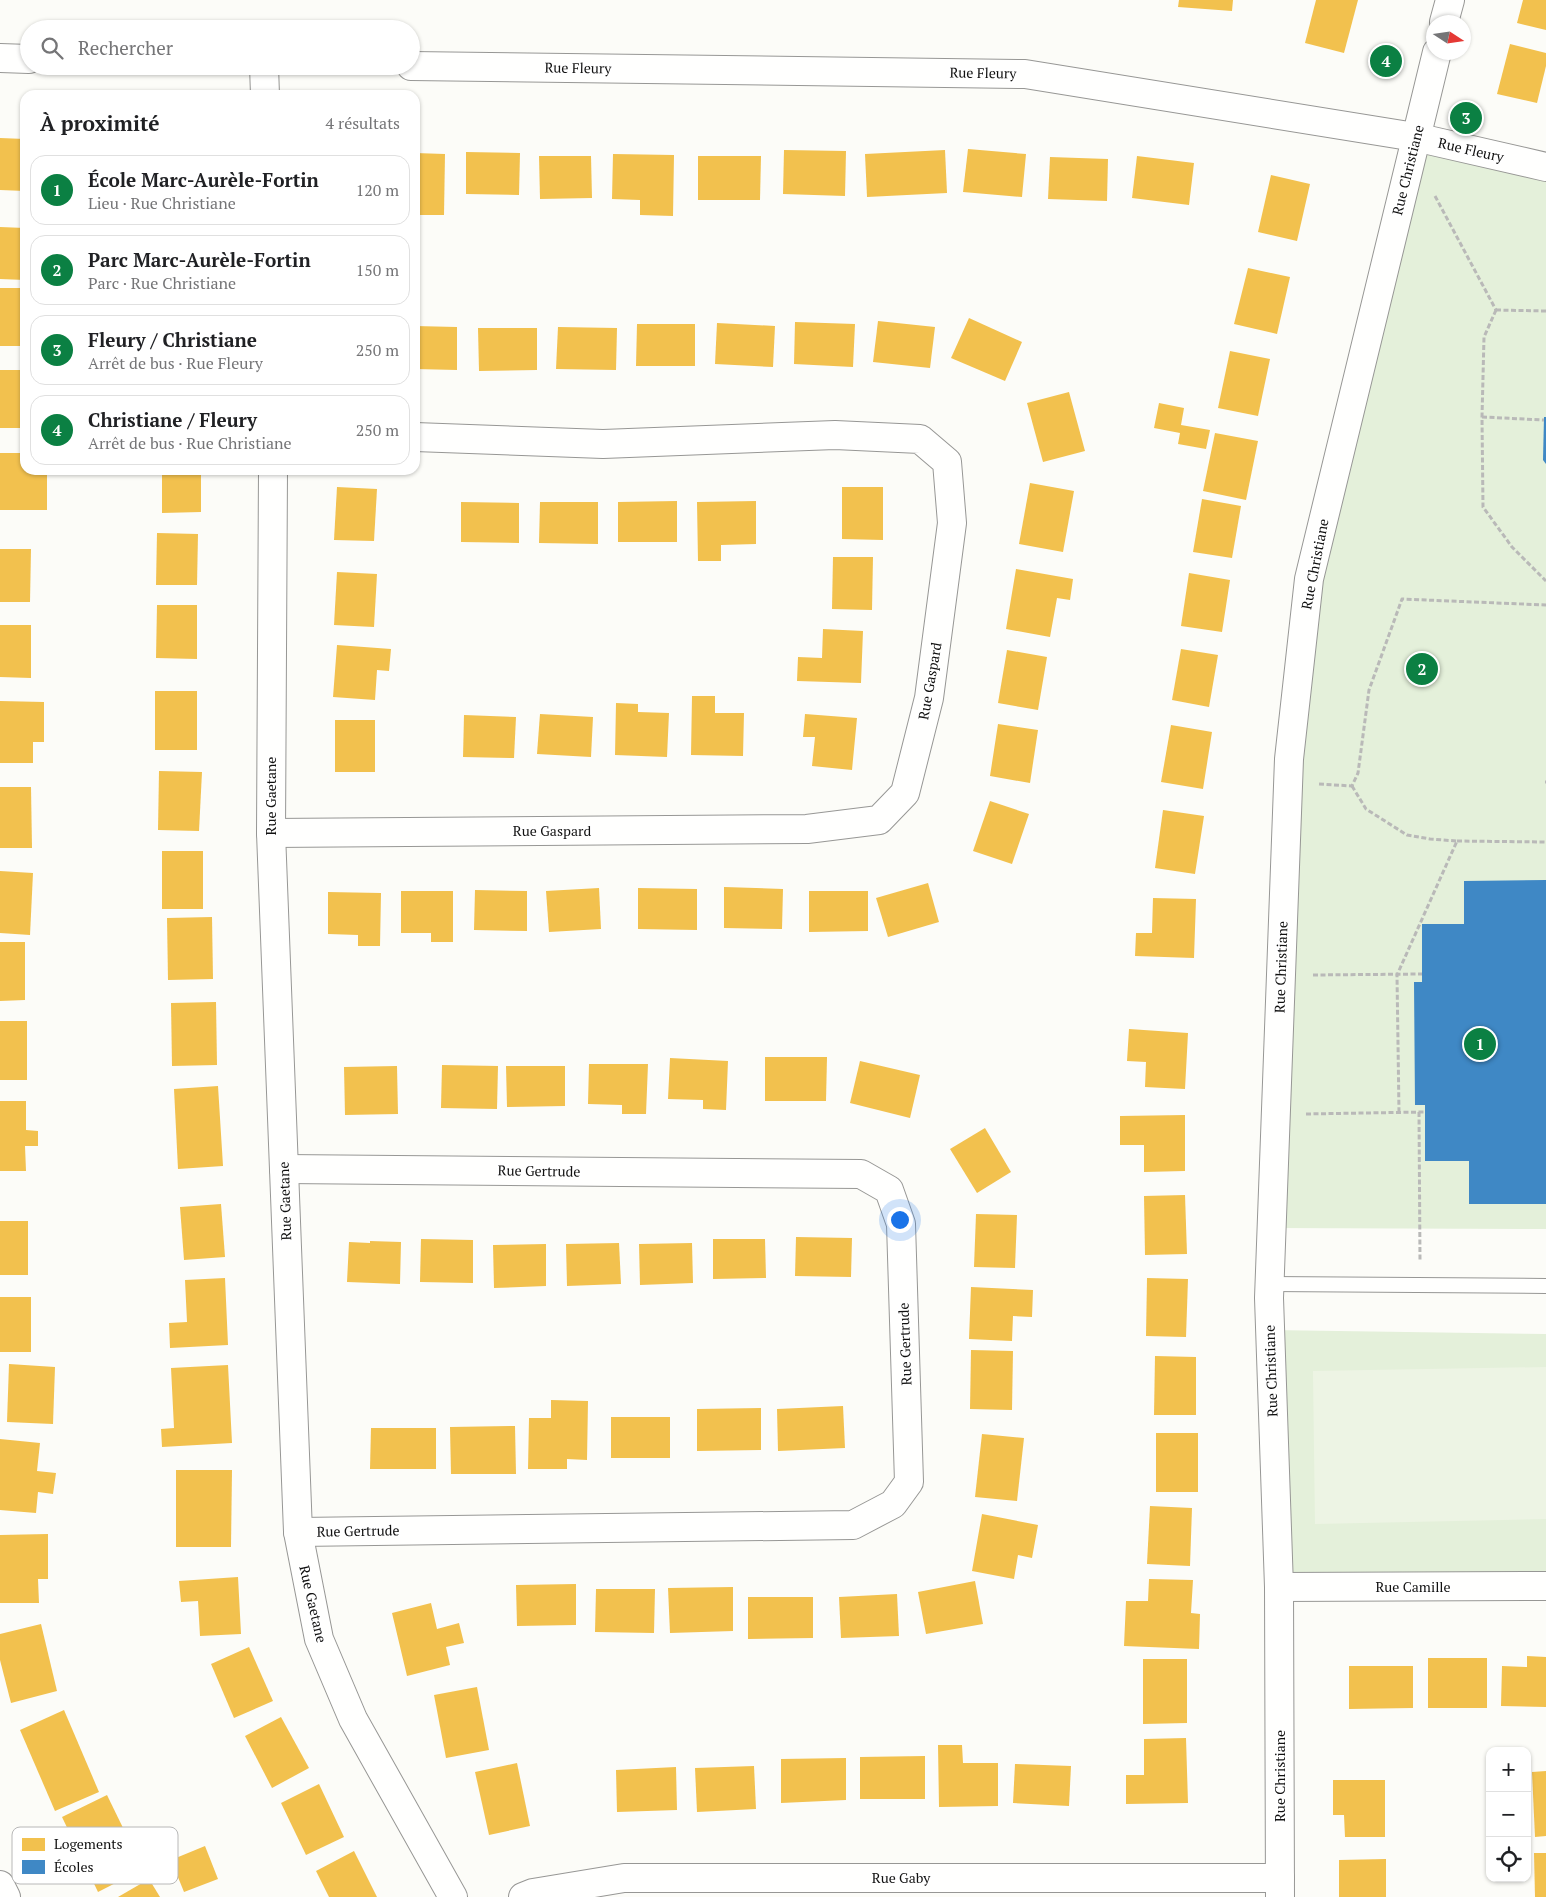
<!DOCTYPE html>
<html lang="fr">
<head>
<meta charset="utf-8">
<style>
	:root { --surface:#fff; --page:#f2f2f2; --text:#202124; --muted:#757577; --line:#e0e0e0; --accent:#0b8043 }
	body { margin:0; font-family:"PT Serif",serif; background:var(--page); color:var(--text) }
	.controls { position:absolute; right:15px; bottom:15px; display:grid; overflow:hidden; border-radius:10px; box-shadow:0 1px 4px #0004 }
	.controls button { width:45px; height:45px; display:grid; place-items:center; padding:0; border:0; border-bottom:1px solid var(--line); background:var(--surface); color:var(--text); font:25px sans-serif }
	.compass { position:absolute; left:1426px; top:15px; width:45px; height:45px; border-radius:50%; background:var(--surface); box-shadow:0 1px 4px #0004; rotate:102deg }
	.you { position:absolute; left:899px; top:1219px; width:18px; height:18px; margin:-12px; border:4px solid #fff; border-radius:50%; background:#1a73e8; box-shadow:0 0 0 8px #1a73e833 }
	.badge { display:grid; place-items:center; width:32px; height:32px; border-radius:50%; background:var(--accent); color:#fff; font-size:16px; font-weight:700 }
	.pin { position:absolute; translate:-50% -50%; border:2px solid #fff; box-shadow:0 1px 5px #0006 }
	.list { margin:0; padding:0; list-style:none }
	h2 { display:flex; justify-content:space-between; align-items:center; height:65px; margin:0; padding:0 20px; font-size:21px }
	h2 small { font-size:16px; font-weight:400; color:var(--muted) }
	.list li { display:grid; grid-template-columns:32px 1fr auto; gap:15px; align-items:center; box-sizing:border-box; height:70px; margin:0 10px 10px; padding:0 10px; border:1px solid var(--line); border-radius:15px }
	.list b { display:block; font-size:19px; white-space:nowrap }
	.list p { margin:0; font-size:16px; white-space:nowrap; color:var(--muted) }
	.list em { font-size:16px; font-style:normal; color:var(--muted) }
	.icon { flex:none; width:28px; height:28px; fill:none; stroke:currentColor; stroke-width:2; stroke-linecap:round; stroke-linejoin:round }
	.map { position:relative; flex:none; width:1546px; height:1897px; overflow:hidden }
	.search { position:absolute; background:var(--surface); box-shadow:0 1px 4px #0004; left:20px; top:20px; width:400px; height:55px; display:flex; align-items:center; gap:12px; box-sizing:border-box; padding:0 18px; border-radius:28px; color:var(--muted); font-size:19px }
	.panel { position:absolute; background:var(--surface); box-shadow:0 1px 4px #0004; left:20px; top:90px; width:400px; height:385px; border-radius:15px }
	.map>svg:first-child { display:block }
	.green { fill:#e4f0da }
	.pitch { fill:#edf4e4 }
	.homes { fill:#f2c14e }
	.schools { fill:#3f88c5 }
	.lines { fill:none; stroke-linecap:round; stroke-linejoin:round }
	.service-casing { stroke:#979795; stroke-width:16 }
	.minor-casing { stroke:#979795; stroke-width:30 }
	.path { stroke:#b9b9b8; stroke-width:3; stroke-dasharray:5 2.5; stroke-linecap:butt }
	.service { stroke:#fffffe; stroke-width:14 }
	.minor { stroke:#fffffe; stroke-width:28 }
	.labels { text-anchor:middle; stroke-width:5; stroke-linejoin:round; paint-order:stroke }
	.street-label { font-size:14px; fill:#111; stroke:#fff }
	.key { fill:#fff; stroke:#b8b8b8; stroke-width:1 }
	.key-label { font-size:14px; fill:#111 }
</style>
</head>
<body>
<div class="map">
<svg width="1546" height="1897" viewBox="0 0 1546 1897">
	<rect width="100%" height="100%" fill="#fcfcf8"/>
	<g class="green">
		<path d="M1415,137L1546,167V1229L1271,1228L1309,579Z"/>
		<path d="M1270,1330L1546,1334V1585L1279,1587Z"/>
	</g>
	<path class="pitch" d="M1546,1367V1519L1315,1524L1313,1371Z"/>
	<g class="homes">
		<path d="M1179,0H1233L1232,11L1178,7Z"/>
		<path d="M1316,0H1358L1344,53L1305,43Z"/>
		<path d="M1523,0H1546V30L1517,23Z"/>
		<path d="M1510,44L1546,53V66L1537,103L1497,94Z"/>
		<path d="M0,138L25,139V191L0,190Z"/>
		<path d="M968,149L1026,154L1022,197L963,192Z"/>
		<path d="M784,150L846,151L845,196L783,194Z"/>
		<path d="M945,150L947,193L867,197L865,154Z"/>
		<path d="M466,152L520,153L519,195L466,194Z"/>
		<path d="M415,153L445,154L444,215H415Z"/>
		<path d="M613,154L674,155L673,216L640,215V200L612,199Z"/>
		<path d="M539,156H591L592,198L540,199Z"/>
		<path d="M698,156H761L760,200H698Z"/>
		<path d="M1137,156L1194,163L1189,205L1132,198Z"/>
		<path d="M1050,157L1108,159L1107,201L1048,199Z"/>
		<path d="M1271,175L1310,184L1297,241L1258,232Z"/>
		<path d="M0,227L25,228V280L0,279Z"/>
		<path d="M1248,268L1290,277L1277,334L1234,324Z"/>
		<rect x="0" y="288" width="25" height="58"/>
		<path d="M969,318L1022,342L1005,381L951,358Z"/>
		<path d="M878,321L935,327L930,368L873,362Z"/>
		<path d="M795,322L855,324L853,367L794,364Z"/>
		<path d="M717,323L775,326L773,367L715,364Z"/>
		<path d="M637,324H695V366H636Z"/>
		<path d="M415,326L457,327V370L415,369Z"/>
		<path d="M558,327L617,328L616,370L556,369Z"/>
		<path d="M478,328H537V370L479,371Z"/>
		<path d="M1230,351L1270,359L1258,416L1218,408Z"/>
		<rect x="0" y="370" width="25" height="58"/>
		<path d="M1069,392L1085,451L1043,462L1027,403Z"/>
		<path d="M1159,403L1184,408L1181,425L1210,430L1206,449L1178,444L1180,433L1154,428Z"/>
		<path d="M1215,433L1258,441L1246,500L1203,491Z"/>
		<path d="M0,453H25V470H47V510H0Z"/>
		<path d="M162,470H201V512L162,513Z"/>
		<path d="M1030,483L1074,491L1063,552L1019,544Z"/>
		<path d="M337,487L377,489L374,541L334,540Z"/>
		<path d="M842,487H883V540L842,539Z"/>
		<path d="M1202,499L1241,506L1232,558L1193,552Z"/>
		<path d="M677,501V542H618V502Z"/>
		<path d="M756,501V544L721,545V561H698L697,502Z"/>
		<path d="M461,502L519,503V543L461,542Z"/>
		<path d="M540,502H598V544L539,543Z"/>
		<path d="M157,533L198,534L197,585H156Z"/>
		<path d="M0,549H31L30,602H0Z"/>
		<path d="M833,557H873L872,610L832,609Z"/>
		<path d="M1016,569L1073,579L1070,600L1057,598L1050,637L1006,629Z"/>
		<path d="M337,572L377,574L374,627L334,625Z"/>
		<path d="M1189,573L1230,580L1222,632L1181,626Z"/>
		<path d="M157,605H197V659L156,658Z"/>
		<path d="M0,625H31V678L0,677Z"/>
		<path d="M823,629L863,631L861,683L797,681L798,657L822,658Z"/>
		<path d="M337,645L391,649L389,671L377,670L375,700L333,697Z"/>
		<path d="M1181,649L1218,655L1209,707L1172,700Z"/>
		<path d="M1007,650L1047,657L1038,710L998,703Z"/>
		<rect x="155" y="691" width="42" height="59"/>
		<path d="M692,696H715V713H744L743,756L691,755Z"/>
		<path d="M0,701L44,702V742H33V763H0Z"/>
		<path d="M616,703L638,704V712L669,713L667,757L615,755Z"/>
		<path d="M540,714L593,717L591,757L537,754Z"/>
		<path d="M805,714L857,718L852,770L812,766L815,737H803Z"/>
		<path d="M464,715L516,717L514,758L463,757Z"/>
		<rect x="335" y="720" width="40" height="52"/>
		<path d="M998,724L1038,730L1030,783L990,776Z"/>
		<path d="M1171,725L1212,732L1203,789L1161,782Z"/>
		<path d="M159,771L202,772L199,831L158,830Z"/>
		<path d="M0,787H31L32,848H0Z"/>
		<path d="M990,801L1029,814L1012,864L973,851Z"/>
		<path d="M1163,810L1204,816L1195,874L1155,868Z"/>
		<rect x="162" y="851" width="41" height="58"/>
		<path d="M0,871L33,873L30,935L0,933Z"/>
		<path d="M928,883L939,922L888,937L876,898Z"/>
		<path d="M724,887L783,889L782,929L724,928Z"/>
		<path d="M599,888L601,929L549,932L546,891Z"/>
		<path d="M638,888L697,889V930L638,929Z"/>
		<path d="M475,890L527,891V931L474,930Z"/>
		<path d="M401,891H453V942H431V933H401Z"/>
		<path d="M809,891H868V931L809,932Z"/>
		<path d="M328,892L381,893L380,946H358V935L328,934Z"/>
		<path d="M1153,898L1196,899L1194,958L1135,956L1136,933H1152Z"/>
		<path d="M212,917L213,979L168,980L167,918Z"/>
		<path d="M0,942H25V1000L0,1001Z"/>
		<path d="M216,1002L217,1065L172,1066L171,1003Z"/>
		<rect x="0" y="1021" width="27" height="59"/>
		<path d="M1129,1029L1188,1033L1185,1089L1145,1087L1146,1062L1127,1061Z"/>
		<path d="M765,1057H827L826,1101H765Z"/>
		<path d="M670,1058L728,1061L726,1110L703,1109V1100L668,1099Z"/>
		<path d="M860,1061L920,1075L910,1118L850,1103Z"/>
		<path d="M589,1064H648L646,1114H622V1105L588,1104Z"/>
		<path d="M442,1065L498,1066L497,1109L441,1108Z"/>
		<path d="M397,1066L398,1114L345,1115L344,1067Z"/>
		<path d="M506,1066H565V1106L507,1107Z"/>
		<path d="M218,1086L223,1166L178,1169L174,1089Z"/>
		<path d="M0,1101H26V1130L38,1131V1146H25L26,1171H0Z"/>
		<path d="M1185,1115V1171L1144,1172V1145H1120V1116Z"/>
		<path d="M985,1128L1011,1172L977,1193L950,1149Z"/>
		<path d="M1185,1195L1187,1254L1145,1255L1144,1196Z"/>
		<path d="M221,1204L225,1257L184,1260L180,1207Z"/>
		<path d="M976,1214L1017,1215L1015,1268L974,1267Z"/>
		<rect x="0" y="1221" width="28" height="54"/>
		<path d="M796,1237L852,1238L851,1277L795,1276Z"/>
		<path d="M421,1239L473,1240V1283L420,1282Z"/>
		<path d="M713,1239H765L766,1278L713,1279Z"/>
		<path d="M370,1241L401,1242L400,1284L347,1282L349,1242L370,1243Z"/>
		<path d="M619,1243L621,1284L567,1286L566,1244Z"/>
		<path d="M692,1243L693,1283L640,1285L639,1244Z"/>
		<path d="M546,1244V1286L494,1288L493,1245Z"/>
		<path d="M225,1278L228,1345L170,1348L169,1323L187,1322L185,1280Z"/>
		<path d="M1147,1278L1188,1279L1186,1337L1146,1336Z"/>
		<path d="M971,1287L1033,1290L1032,1317L1013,1316L1012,1341L969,1339Z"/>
		<rect x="0" y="1297" width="31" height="55"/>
		<path d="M971,1350L1013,1351L1012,1410L970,1409Z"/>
		<path d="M1155,1356L1196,1357V1415H1154Z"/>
		<path d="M9,1364L55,1367L53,1424L7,1422Z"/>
		<path d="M228,1365L232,1443L162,1447L161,1429L174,1428L171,1368Z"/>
		<path d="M551,1400L588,1401L587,1460L567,1459V1469H528L529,1418H551Z"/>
		<path d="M843,1406L845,1448L778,1451L777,1409Z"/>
		<path d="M761,1408V1450L697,1451V1409Z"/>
		<rect x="611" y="1417" width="59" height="41"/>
		<path d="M515,1426L516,1474H451L450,1427Z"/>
		<path d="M371,1428H436V1469H370Z"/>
		<rect x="1156" y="1433" width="42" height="59"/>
		<path d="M982,1434L1024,1438L1017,1501L975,1497Z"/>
		<path d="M0,1439L40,1443L37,1471L56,1473L53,1494L38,1492L36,1513L0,1510Z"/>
		<path d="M176,1470H232L231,1547H176Z"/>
		<path d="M1150,1506L1192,1508L1190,1566L1147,1564Z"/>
		<path d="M982,1514L1038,1525L1032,1558L1018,1555L1014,1579L972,1571Z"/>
		<path d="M48,1534V1579H38L39,1603H0V1535Z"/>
		<path d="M238,1577L241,1634L200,1636L198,1601L181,1602L179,1581Z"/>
		<path d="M1149,1579L1193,1580L1191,1613L1200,1614L1199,1649L1124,1646L1126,1601H1148Z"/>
		<path d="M975,1581L983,1624L926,1634L918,1592Z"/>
		<path d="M576,1584V1625L517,1626L516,1585Z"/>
		<path d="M733,1587V1631L670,1633L668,1588Z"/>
		<path d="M596,1589H655L654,1633L595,1632Z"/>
		<path d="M897,1594L899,1636L841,1638L839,1597Z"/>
		<path d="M748,1597H813V1638L748,1639Z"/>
		<path d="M431,1603L437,1629L459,1623L464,1643L446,1647L450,1665L407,1676L392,1613Z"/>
		<path d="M41,1624L57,1691L11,1703L0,1660V1634Z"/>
		<path d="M249,1647L273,1701L234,1718L211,1664Z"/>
		<path d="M1527,1656L1546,1657V1707L1501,1706L1502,1666L1527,1667Z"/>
		<rect x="1428" y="1658" width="59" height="50"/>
		<path d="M1143,1659H1187V1723L1143,1724Z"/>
		<path d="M1349,1666H1413V1708L1349,1709Z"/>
		<path d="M477,1687L489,1750L446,1758L434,1695Z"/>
		<path d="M64,1710L99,1792L55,1811L20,1730Z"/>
		<path d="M281,1717L309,1768L272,1788L245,1736Z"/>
		<path d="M1186,1738L1188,1803L1126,1804V1775H1144V1739Z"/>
		<path d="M938,1745H962L963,1763H998V1806L939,1807Z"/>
		<path d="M925,1756V1799H860V1757Z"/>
		<path d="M846,1758V1800L781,1803V1759Z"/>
		<path d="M517,1763L530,1826L489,1835L475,1772Z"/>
		<path d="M1015,1764L1071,1766L1069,1806L1013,1803Z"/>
		<path d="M754,1766L756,1809L697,1812L695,1768Z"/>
		<path d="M676,1767L677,1810L617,1812L616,1770Z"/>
		<path d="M1546,1771V1836L1535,1837L1532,1772Z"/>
		<path d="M1333,1780H1385V1837H1345L1344,1815H1333Z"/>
		<path d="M319,1784L344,1837L306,1855L281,1803Z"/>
		<path d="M107,1795L143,1869L98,1892L62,1817Z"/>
		<path d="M205,1846L218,1879L184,1892L171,1860Z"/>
		<path d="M354,1851L377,1897H329L316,1871Z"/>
		<path d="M1534,1853H1546V1897H1535Z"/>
		<path d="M1386,1859V1897H1339V1860Z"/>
		<path d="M149,1879L160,1897H118Z"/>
	</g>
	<g class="schools">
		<path d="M1544,417H1546V464L1543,460Z"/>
		<path d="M1546,880V1204H1469V1161H1425V1105H1415L1414,982H1422V924H1464V881Z"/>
	</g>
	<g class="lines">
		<g class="service-casing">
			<path id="service" d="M1269,1284L1546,1286"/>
		</g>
		<g class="minor-casing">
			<g id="minor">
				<path d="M1444,22L1450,0"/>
				<path d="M0,58L29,59"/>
				<path d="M264,66L265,95"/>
				<path d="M411,66L1025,74L1415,137L1546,167"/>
				<path d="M273,470L271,833L298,1532L319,1639L353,1719L453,1897"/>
				<path d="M271,833L807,829L879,820L905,793L929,698L952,523L947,462L920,439L835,435L603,444L415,437"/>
				<path d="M284,1169L861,1174L889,1190L901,1224L909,1482L893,1504L853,1525L298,1532"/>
				<path d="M1279,1587L1546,1586"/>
				<path d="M0,1885L6,1897"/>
				<path d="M523,1897L533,1893L624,1878H1280"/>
				<path d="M1280,1897L1279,1587L1269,1298L1289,759L1309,579L1437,52"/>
			</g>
		</g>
		<g class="path">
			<path d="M1435,196L1496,310"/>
			<path d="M1496,310L1484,337L1482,417L1483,507L1512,547L1546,581"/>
			<path d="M1496,310L1546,311"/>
			<path d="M1482,417L1544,420"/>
			<path d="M1545,782H1546"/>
			<path d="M1319,784L1352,786L1358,773L1369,690L1402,599L1546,605"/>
			<path d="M1352,786L1366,809L1407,835L1430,839L1457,841L1397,975L1399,1112"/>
			<path d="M1457,841L1546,842"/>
			<path d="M1313,975L1422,974"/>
			<path d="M1419,1112L1420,1261"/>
			<path d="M1306,1114L1425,1112"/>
		</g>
		<use href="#service" class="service"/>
		<use href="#minor" class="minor"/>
	</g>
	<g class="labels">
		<g class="street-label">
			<text transform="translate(578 68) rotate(1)" y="5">Rue Fleury</text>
			<text transform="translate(983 73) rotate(1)" y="5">Rue Fleury</text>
			<text transform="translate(1471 150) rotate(13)" y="5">Rue Fleury</text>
			<text transform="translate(1408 170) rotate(-76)" y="5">Rue Christiane</text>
			<text transform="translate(1315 564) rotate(-79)" y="5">Rue Christiane</text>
			<text transform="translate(930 681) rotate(-80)" y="5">Rue Gaspard</text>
			<text transform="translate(271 796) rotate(-90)" y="5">Rue Gaetane</text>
			<text x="552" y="836">Rue Gaspard</text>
			<text transform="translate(1281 967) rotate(-88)" y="5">Rue Christiane</text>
			<text transform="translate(539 1171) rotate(1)" y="5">Rue Gertrude</text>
			<text transform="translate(285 1201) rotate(-92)" y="5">Rue Gaetane</text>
			<text transform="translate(905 1344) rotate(-92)" y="5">Rue Gertrude</text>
			<text transform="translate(1271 1371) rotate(-92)" y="5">Rue Christiane</text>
			<text transform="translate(358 1531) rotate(-1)" y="5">Rue Gertrude</text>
			<text x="1413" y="1592">Rue Camille</text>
			<text transform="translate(313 1604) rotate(77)" y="5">Rue Gaetane</text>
			<text transform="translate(1280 1776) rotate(-90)" y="5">Rue Christiane</text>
			<text x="901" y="1883">Rue Gaby</text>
		</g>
	</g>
	<rect x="12" y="1827" width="166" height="57" rx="8" class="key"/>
	<rect x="22" y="1838" width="23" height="13" fill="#f2c14e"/>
	<rect x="22" y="1860" width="23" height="14" fill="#3f88c5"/>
	<g class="key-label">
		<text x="54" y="1849">Logements</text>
		<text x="54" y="1872">Écoles</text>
	</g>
</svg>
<div class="controls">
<button>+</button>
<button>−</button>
<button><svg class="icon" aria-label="locate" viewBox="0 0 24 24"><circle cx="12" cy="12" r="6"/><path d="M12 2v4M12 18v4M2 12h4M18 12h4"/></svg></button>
</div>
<svg class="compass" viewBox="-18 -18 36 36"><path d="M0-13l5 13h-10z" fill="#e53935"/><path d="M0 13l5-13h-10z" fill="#757577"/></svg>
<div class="you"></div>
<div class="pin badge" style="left:1480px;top:1044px">1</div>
<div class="pin badge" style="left:1422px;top:669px">2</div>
<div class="pin badge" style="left:1466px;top:118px">3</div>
<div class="pin badge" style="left:1386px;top:61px">4</div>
<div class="search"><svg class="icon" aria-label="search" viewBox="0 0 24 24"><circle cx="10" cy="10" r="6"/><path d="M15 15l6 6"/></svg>Rechercher</div>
<section class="panel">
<h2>À proximité<small>4 résultats</small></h2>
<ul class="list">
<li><span class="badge">1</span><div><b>École Marc-Aurèle-Fortin</b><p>Lieu · Rue Christiane</p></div><em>120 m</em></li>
<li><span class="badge">2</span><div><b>Parc Marc-Aurèle-Fortin</b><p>Parc · Rue Christiane</p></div><em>150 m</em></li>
<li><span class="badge">3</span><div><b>Fleury / Christiane</b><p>Arrêt de bus · Rue Fleury</p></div><em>250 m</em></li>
<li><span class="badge">4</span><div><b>Christiane / Fleury</b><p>Arrêt de bus · Rue Christiane</p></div><em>250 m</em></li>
</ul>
</section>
</div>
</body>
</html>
